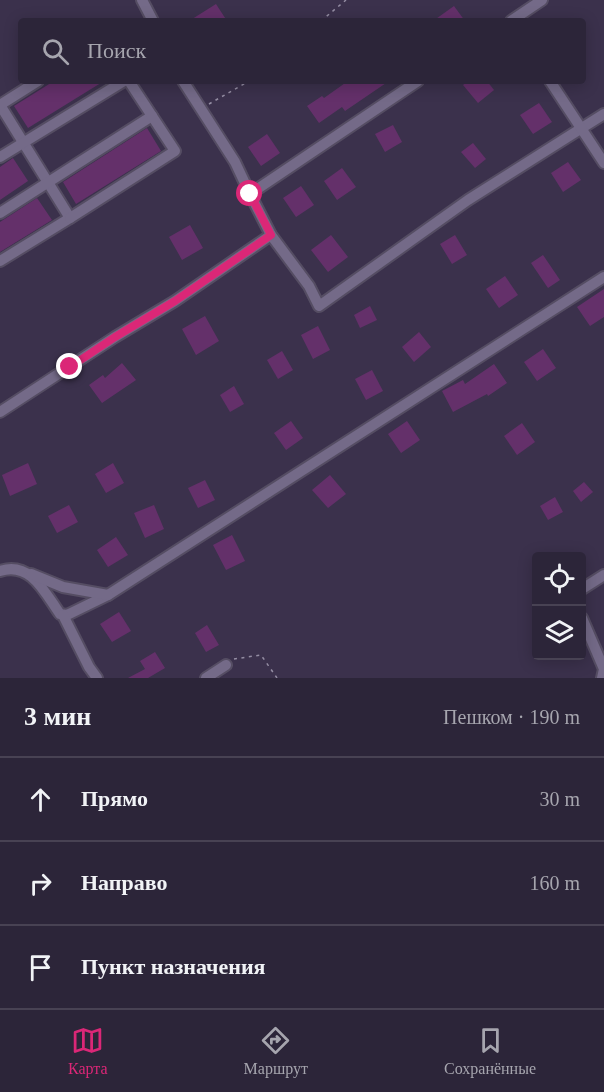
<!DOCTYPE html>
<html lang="ru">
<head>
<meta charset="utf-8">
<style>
	:root { --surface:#2c2539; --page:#342d41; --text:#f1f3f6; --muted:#a6a5ae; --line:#484253; --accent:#db2777 }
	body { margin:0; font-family:Georgia,serif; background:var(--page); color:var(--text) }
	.controls { position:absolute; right:18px; bottom:18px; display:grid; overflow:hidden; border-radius:6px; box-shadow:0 3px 15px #0003 }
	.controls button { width:54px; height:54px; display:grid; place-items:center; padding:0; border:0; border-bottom:2px solid var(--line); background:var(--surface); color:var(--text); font:30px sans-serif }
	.stop { position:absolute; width:18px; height:18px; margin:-14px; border:4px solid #db2777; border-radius:50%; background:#fff }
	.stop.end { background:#db2777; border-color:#fff; box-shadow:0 2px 6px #0008 }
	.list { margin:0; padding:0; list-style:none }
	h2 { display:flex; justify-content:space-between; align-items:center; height:78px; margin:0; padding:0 24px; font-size:26px }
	h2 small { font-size:20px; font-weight:400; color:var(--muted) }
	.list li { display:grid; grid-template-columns:39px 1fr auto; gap:18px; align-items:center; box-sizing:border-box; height:84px; padding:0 24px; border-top:2px solid var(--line) }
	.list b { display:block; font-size:22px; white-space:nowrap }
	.list em { font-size:20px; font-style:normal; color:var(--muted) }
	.icon { flex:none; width:33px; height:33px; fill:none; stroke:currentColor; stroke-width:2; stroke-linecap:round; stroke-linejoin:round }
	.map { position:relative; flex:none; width:604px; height:678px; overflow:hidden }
	.search { position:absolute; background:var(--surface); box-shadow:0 3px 15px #0003; left:18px; right:18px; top:18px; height:66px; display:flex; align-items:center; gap:15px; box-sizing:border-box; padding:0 21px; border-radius:6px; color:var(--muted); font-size:22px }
	.sheet { height:330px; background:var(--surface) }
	nav { display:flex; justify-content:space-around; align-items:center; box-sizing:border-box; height:84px; border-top:2px solid var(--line); background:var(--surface); font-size:16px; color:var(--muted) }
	nav a { display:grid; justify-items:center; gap:3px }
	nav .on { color:var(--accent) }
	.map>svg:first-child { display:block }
	.building { fill:#64306a }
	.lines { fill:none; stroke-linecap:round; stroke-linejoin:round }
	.minor-casing { stroke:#554d63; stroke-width:14 }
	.path { stroke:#948da3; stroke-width:1.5; stroke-dasharray:3 4.5; stroke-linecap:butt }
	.minor { stroke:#746a88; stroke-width:10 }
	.route { stroke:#db2777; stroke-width:8 }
</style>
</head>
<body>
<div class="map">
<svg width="604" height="678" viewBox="0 0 604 678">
	<rect width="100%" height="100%" fill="#3b314c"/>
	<g class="building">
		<path d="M216,4L227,21H189Z"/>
		<path d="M454,6L465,21H433Z"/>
		<path d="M54,81H104L28,128L14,106Z"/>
		<path d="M348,81H389L345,111L342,107L319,123L307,106L322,96L324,98Z"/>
		<path d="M468,81H487L494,90L478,103L463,85Z"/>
		<path d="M539,103L552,122L533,134L520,115Z"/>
		<path d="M393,125L402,142L385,152L375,134Z"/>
		<path d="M147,128L161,151L76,204L63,182Z"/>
		<path d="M267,134L280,153L261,166L248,147Z"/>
		<path d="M473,143L486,159L475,168L461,152Z"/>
		<path d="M13,158L28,181L0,200V167Z"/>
		<path d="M568,162L581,180L563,192L551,173Z"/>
		<path d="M342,168L356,187L337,200L324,181Z"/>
		<path d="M301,186L314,205L296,217L283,198Z"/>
		<path d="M37,198L52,220L0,252V222Z"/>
		<path d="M190,225L203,248L182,260L169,237Z"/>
		<path d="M331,235L348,257L328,272L311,250Z"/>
		<path d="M455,235L467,255L452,264L440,244Z"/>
		<path d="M543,255L560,280L548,288L531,263Z"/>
		<path d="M505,276L518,295L499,308L486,289Z"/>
		<path d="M604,289V317L590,326L577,307Z"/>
		<path d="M370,306L377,320L360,328L354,315Z"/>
		<path d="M205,316L219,341L196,355L182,329Z"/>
		<path d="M318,326L330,350L313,359L301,335Z"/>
		<path d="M419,332L431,347L414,362L402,347Z"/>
		<path d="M543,349L556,368L537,381L524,362Z"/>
		<path d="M282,351L293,370L278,379L267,360Z"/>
		<path d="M122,363L136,380L102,403L89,385L103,375L105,378Z"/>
		<path d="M494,364L507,383L488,396L487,394L453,412L442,391L463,380L465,384Z"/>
		<path d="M372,370L383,391L366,400L355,379Z"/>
		<path d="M234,386L244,404L230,412L220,395Z"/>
		<path d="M291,421L303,438L286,450L274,433Z"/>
		<path d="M407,421L420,440L401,453L388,434Z"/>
		<path d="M522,423L535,442L517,455L504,436Z"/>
		<path d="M28,463L37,484L10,496L2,475Z"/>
		<path d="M113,463L124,483L106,493L95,474Z"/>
		<path d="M330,475L346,494L328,508L312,490Z"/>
		<path d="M205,480L215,500L198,508L188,488Z"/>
		<path d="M584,482L593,492L581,502L573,491Z"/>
		<path d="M555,497L563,512L548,520L540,506Z"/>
		<path d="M69,505L78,522L57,533L48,516Z"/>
		<path d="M154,505L164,529L145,538L134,513Z"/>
		<path d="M232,535L245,561L226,570L213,545Z"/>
		<path d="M116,537L128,555L108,567L97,550Z"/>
		<path d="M119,612L131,631L112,642L100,624Z"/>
		<path d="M207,625L219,645L206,652L195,633Z"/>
		<path d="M155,652L165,668L148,678H128L145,669L140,661Z"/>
	</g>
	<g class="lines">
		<g class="minor-casing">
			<g id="minor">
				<path d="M142,0L153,21"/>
				<path d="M511,21L542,0"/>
				<path d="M183,81L235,162L250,194"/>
				<path d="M418,81L250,194L271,235L309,286L319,306L468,200L604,114"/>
				<path d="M550,81L604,163"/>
				<path d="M0,105L70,218L0,261"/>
				<path d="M0,105L38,81"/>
				<path d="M0,157L124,81"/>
				<path d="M0,213L152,116"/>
				<path d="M70,218L175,151L129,81"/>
				<path d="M0,412L115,337L175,301L271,235"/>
				<path d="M0,571C31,561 45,593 60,614L67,615L108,595L604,277"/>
				<path d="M31,574L63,587L108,595"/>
				<path d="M582,589L604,575"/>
				<path d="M63,615L89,667L97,678"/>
				<path d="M582,618L604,669L602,678"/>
				<path d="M206,678L226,665"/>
			</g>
		</g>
		<g class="path">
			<path d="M321,21L346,0"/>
			<path d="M209,104L249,81"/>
			<path d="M234,659L261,655L277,678"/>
		</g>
		<use href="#minor" class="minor"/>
	</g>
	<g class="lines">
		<path class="route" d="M70,367L115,337L175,301L271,235L250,194"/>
	</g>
</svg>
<div class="controls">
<button><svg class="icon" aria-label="locate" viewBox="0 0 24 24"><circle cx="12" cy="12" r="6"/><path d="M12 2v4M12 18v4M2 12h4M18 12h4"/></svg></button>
<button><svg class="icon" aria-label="layers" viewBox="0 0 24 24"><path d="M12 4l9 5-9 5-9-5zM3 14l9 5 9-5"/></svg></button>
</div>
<div class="stop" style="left:250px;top:194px"></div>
<div class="stop end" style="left:70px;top:367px"></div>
<div class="search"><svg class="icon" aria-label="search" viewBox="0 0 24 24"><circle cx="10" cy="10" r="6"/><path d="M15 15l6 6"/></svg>Поиск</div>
</div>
<section class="sheet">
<h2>3 мин<small>Пешком · 190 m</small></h2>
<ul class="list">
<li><svg class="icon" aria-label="ahead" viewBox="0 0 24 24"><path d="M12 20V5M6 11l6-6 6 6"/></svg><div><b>Прямо</b></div><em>30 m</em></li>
<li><svg class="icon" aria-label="right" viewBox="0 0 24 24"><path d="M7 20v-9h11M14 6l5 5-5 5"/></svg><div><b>Направо</b></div><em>160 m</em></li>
<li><svg class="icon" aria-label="arrive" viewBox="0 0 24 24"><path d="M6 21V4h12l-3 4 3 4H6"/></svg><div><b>Пункт назначения</b></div></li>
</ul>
</section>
<nav>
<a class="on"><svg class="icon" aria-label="map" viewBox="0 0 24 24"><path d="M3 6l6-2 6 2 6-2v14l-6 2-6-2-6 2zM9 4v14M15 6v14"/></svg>Карта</a>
<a><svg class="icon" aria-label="directions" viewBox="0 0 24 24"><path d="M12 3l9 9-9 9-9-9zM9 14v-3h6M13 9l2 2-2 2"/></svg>Маршрут</a>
<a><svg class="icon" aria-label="saved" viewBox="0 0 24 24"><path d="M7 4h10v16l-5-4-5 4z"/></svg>Сохранённые</a>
</nav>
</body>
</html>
